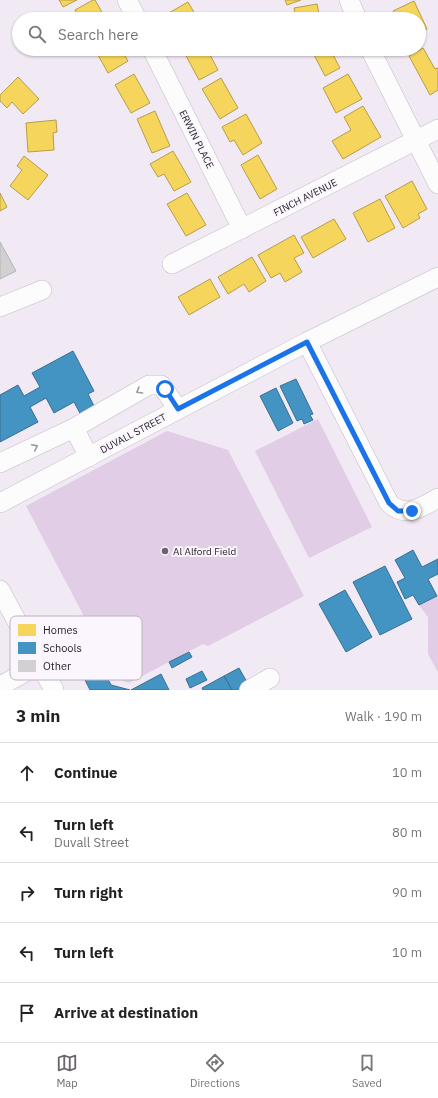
<!DOCTYPE html>
<html lang="en">
<head>
<meta charset="utf-8">
<style>
	:root { --surface:#fff; --page:#f2f2f2; --text:#222; --muted:#767676; --line:#e0e0e0; --accent:#6a646c }
	body { margin:0; font-family:"IBM Plex Sans",sans-serif; background:var(--page); color:var(--text) }
	.stop { position:absolute; width:12px; height:12px; margin:-9px; border:3px solid #1a73e8; border-radius:50%; background:#fff }
	.stop.end { background:#1a73e8; border-color:#fff; box-shadow:0 1px 4px #0008 }
	.list { margin:0; padding:0; list-style:none }
	h2 { display:flex; justify-content:space-between; align-items:center; height:52px; margin:0; padding:0 16px; font-size:17px }
	h2 small { font-size:13px; font-weight:400; color:var(--muted) }
	.list li { display:grid; grid-template-columns:26px 1fr auto; gap:12px; align-items:center; box-sizing:border-box; height:60px; padding:0 16px; border-top:1px solid var(--line) }
	.list b { display:block; font-size:15px; white-space:nowrap }
	.list p { margin:0; font-size:13px; white-space:nowrap; color:var(--muted) }
	.list em { font-size:13px; font-style:normal; color:var(--muted) }
	.icon { flex:none; width:22px; height:22px; fill:none; stroke:currentColor; stroke-width:2; stroke-linecap:round; stroke-linejoin:round }
	.map { position:relative; flex:none; width:438px; height:690px; overflow:hidden }
	.search { position:absolute; background:var(--surface); box-shadow:0 1px 3px #0004; left:12px; right:12px; top:12px; height:44px; display:flex; align-items:center; gap:10px; box-sizing:border-box; padding:0 14px; border-radius:22px; color:var(--muted); font-size:15px }
	.sheet { height:352px; background:var(--surface) }
	nav { display:flex; justify-content:space-around; align-items:center; box-sizing:border-box; height:56px; border-top:1px solid var(--line); background:var(--surface); font-size:11px; color:var(--muted) }
	nav a { display:grid; justify-items:center; gap:2px }
	nav .on { color:var(--accent) }
	.map>svg:first-child { display:block }
	.green { fill:#e1cde6 }
	.homes { fill:#f6d55c; stroke:#b69e4b }
	.schools { fill:#4393c3; stroke:#397093 }
	.building { fill:#d2d0d0; stroke:#b5b3b4 }
	.lines { fill:none; stroke-linecap:round; stroke-linejoin:round }
	.minor-casing { stroke:#c2bcc3; stroke-width:20 }
	.minor { stroke:#fdfcfd; stroke-width:19 }
	.oneway { stroke:#9a989b }
	.route { stroke:#1a73e8; stroke-width:5 }
	.poi-dot { fill:#6a646c; stroke:#fbf5fd; stroke-width:1.5 }
	.labels { text-anchor:middle; stroke-width:4; stroke-linejoin:round; paint-order:stroke }
	.street-label { font-size:10px; fill:#221d23; stroke:#fbf5fd }
	.poi-label { font-size:10px; fill:#221d23; stroke:#fbf5fd; text-anchor:start }
	.key { fill:#fbf5fd; stroke:#bab4bc; stroke-width:1 }
	.key-label { font-size:11px; fill:#221d23 }
</style>
</head>
<body>
<div class="map">
<svg width="438" height="690" viewBox="0 0 438 690">
	<rect width="100%" height="100%" fill="#f1e9f3"/>
	<g class="green">
		<path d="M318,419L372,527L309,558L255,451Z"/>
		<path d="M167,431L228,450L304,596L208,646L203,644L129,683L117,679L26,506Z"/>
		<path d="M438,595V672L428,654V617L419,605Z"/>
	</g>
	<g class="homes">
		<path d="M59,0H77L63,7Z"/>
		<path d="M93,0H95L106,19H80L75,10Z"/>
		<path d="M285,0H301L287,5Z"/>
		<path d="M414,1L427,29L419,33V19H397L393,11Z"/>
		<path d="M188,2L198,19H170L167,14Z"/>
		<path d="M317,4L320,19H296L294,8Z"/>
		<path d="M423,48L435,69L438,68V90L430,95L409,56Z"/>
		<path d="M102,49H121L128,61L108,73L98,55L104,52Z"/>
		<path d="M190,49H207L218,70L199,80L184,52Z"/>
		<path d="M311,49H336L331,51L340,68L325,76Z"/>
		<path d="M134,74L150,103L131,113L115,85Z"/>
		<path d="M348,74L362,99L336,113L323,88Z"/>
		<path d="M18,77L39,99L23,114L12,102L7,108L0,101V95Z"/>
		<path d="M221,78L238,108L220,119L202,89Z"/>
		<path d="M363,106L381,137L343,159L332,141L351,130L344,117Z"/>
		<path d="M155,111L170,146L152,153L137,119Z"/>
		<path d="M246,114L262,143L243,155L234,140L230,142L222,127Z"/>
		<path d="M56,120L57,132L53,133L54,150L28,152L26,123Z"/>
		<path d="M173,151L191,182L174,191L164,174L158,177L150,164Z"/>
		<path d="M258,155L277,189L260,199L241,165Z"/>
		<path d="M24,156L48,175L28,200L10,186L22,170L17,166Z"/>
		<path d="M412,181L427,209L418,214L420,218L403,228L385,196Z"/>
		<path d="M0,193L7,207L0,211Z"/>
		<path d="M187,193L206,225L186,236L167,204Z"/>
		<path d="M380,199L395,228L368,242L353,213Z"/>
		<path d="M334,219L346,239L313,258L301,237Z"/>
		<path d="M294,235L304,253L294,258L302,272L285,282L280,273L271,278L258,255Z"/>
		<path d="M252,257L266,281L249,292L244,284L228,294L218,277Z"/>
		<path d="M210,279L220,297L189,315L178,297Z"/>
	</g>
	<g class="schools">
		<path d="M73,351L94,391L88,394L96,410L82,417L74,402L54,413L46,398L30,407L38,422L0,442V395L18,385L24,396L40,387L32,373Z"/>
		<path d="M296,379L313,414L310,415L313,420L304,424L302,419L297,421L280,386Z"/>
		<path d="M276,388L293,423L278,431L260,396Z"/>
		<path d="M413,550L422,567L438,559V574L428,579L437,596L419,605L413,595L405,599L397,582L405,578L395,560Z"/>
		<path d="M385,566L412,619L380,635L353,582Z"/>
		<path d="M345,590L372,637L346,652L319,604Z"/>
		<path d="M189,652L192,657L172,668L169,662Z"/>
		<path d="M95,653L111,685L130,690H90L76,662Z"/>
		<path d="M239,668L248,684L237,690H232L224,676Z"/>
		<path d="M202,671L207,680L190,688L186,679Z"/>
		<path d="M161,674L169,690H131Z"/>
		<path d="M224,676L232,690H203L202,688Z"/>
	</g>
	<path class="building" d="M0,242L16,271L0,279Z"/>
	<g class="lines">
		<g class="minor-casing">
			<g id="minor">
				<path d="M127,0L137,19"/>
				<path d="M349,0L357,19"/>
				<path d="M152,49L242,229"/>
				<path d="M370,49L438,184"/>
				<path d="M172,264L438,129"/>
				<path d="M0,307L42,290"/>
				<path d="M307,342L389,503C405,519 422,507 438,498"/>
				<path d="M89,457L74,428L149,385H161L178,409"/>
				<path d="M0,463L74,428"/>
				<path d="M0,503L307,342L438,277"/>
				<path d="M0,590L54,690"/>
				<path d="M0,686L40,664"/>
				<path d="M249,690L270,678"/>
			</g>
		</g>
		<use href="#minor" class="minor"/>
	</g>
	<defs><path id="oneway-chevron" d="M-2-3.5L2.5 0L-2 3.5" fill="none" stroke-width="1.6" stroke-linecap="round" stroke-linejoin="round"/></defs>
	<g class="oneway">
		<use href="#oneway-chevron" transform="translate(139 391) rotate(150)"/>
		<use href="#oneway-chevron" transform="translate(35 447) rotate(-26)"/>
	</g>
	<g class="lines">
		<path class="route" d="M165,389L178,409L307,342L389,503L398,511H412"/>
	</g>
	<circle class="poi-dot" cx="165" cy="551" r="4"/>
	<g class="labels">
		<g class="street-label">
			<text transform="translate(197 139) rotate(63)" y="4">ERWIN PLACE</text>
			<text transform="translate(305 197) rotate(-27)" y="4">FINCH AVENUE</text>
			<text transform="translate(133 433) rotate(-28)" y="4">DUVALL STREET</text>
		</g>
		<g class="poi-label">
			<text x="173" y="555">Al Alford Field</text>
		</g>
	</g>
	<rect x="10" y="616" width="132" height="64" rx="6" class="key"/>
	<rect x="18" y="624" width="18" height="12" fill="#f6d55c"/>
	<rect x="18" y="642" width="18" height="12" fill="#4393c3"/>
	<rect x="18" y="660" width="18" height="12" fill="#d2d0d0"/>
	<g class="key-label">
		<text x="43" y="634">Homes</text>
		<text x="43" y="652">Schools</text>
		<text x="43" y="670">Other</text>
	</g>
</svg>
<div class="stop" style="left:165px;top:389px"></div>
<div class="stop end" style="left:412px;top:511px"></div>
<div class="search"><svg class="icon" aria-label="search" viewBox="0 0 24 24"><circle cx="10" cy="10" r="6"/><path d="M15 15l6 6"/></svg>Search here</div>
</div>
<section class="sheet">
<h2>3 min<small>Walk · 190 m</small></h2>
<ul class="list">
<li><svg class="icon" aria-label="ahead" viewBox="0 0 24 24"><path d="M12 20V5M6 11l6-6 6 6"/></svg><div><b>Continue</b></div><em>10 m</em></li>
<li><svg class="icon" aria-label="left" viewBox="0 0 24 24"><path d="M17 20v-9H6M10 6l-5 5 5 5"/></svg><div><b>Turn left</b><p>Duvall Street</p></div><em>80 m</em></li>
<li><svg class="icon" aria-label="right" viewBox="0 0 24 24"><path d="M7 20v-9h11M14 6l5 5-5 5"/></svg><div><b>Turn right</b></div><em>90 m</em></li>
<li><svg class="icon" aria-label="left" viewBox="0 0 24 24"><path d="M17 20v-9H6M10 6l-5 5 5 5"/></svg><div><b>Turn left</b></div><em>10 m</em></li>
<li><svg class="icon" aria-label="arrive" viewBox="0 0 24 24"><path d="M6 21V4h12l-3 4 3 4H6"/></svg><div><b>Arrive at destination</b></div></li>
</ul>
</section>
<nav>
<a class="on"><svg class="icon" aria-label="map" viewBox="0 0 24 24"><path d="M3 6l6-2 6 2 6-2v14l-6 2-6-2-6 2zM9 4v14M15 6v14"/></svg>Map</a>
<a><svg class="icon" aria-label="directions" viewBox="0 0 24 24"><path d="M12 3l9 9-9 9-9-9zM9 14v-3h6M13 9l2 2-2 2"/></svg>Directions</a>
<a><svg class="icon" aria-label="saved" viewBox="0 0 24 24"><path d="M7 4h10v16l-5-4-5 4z"/></svg>Saved</a>
</nav>
</body>
</html>
